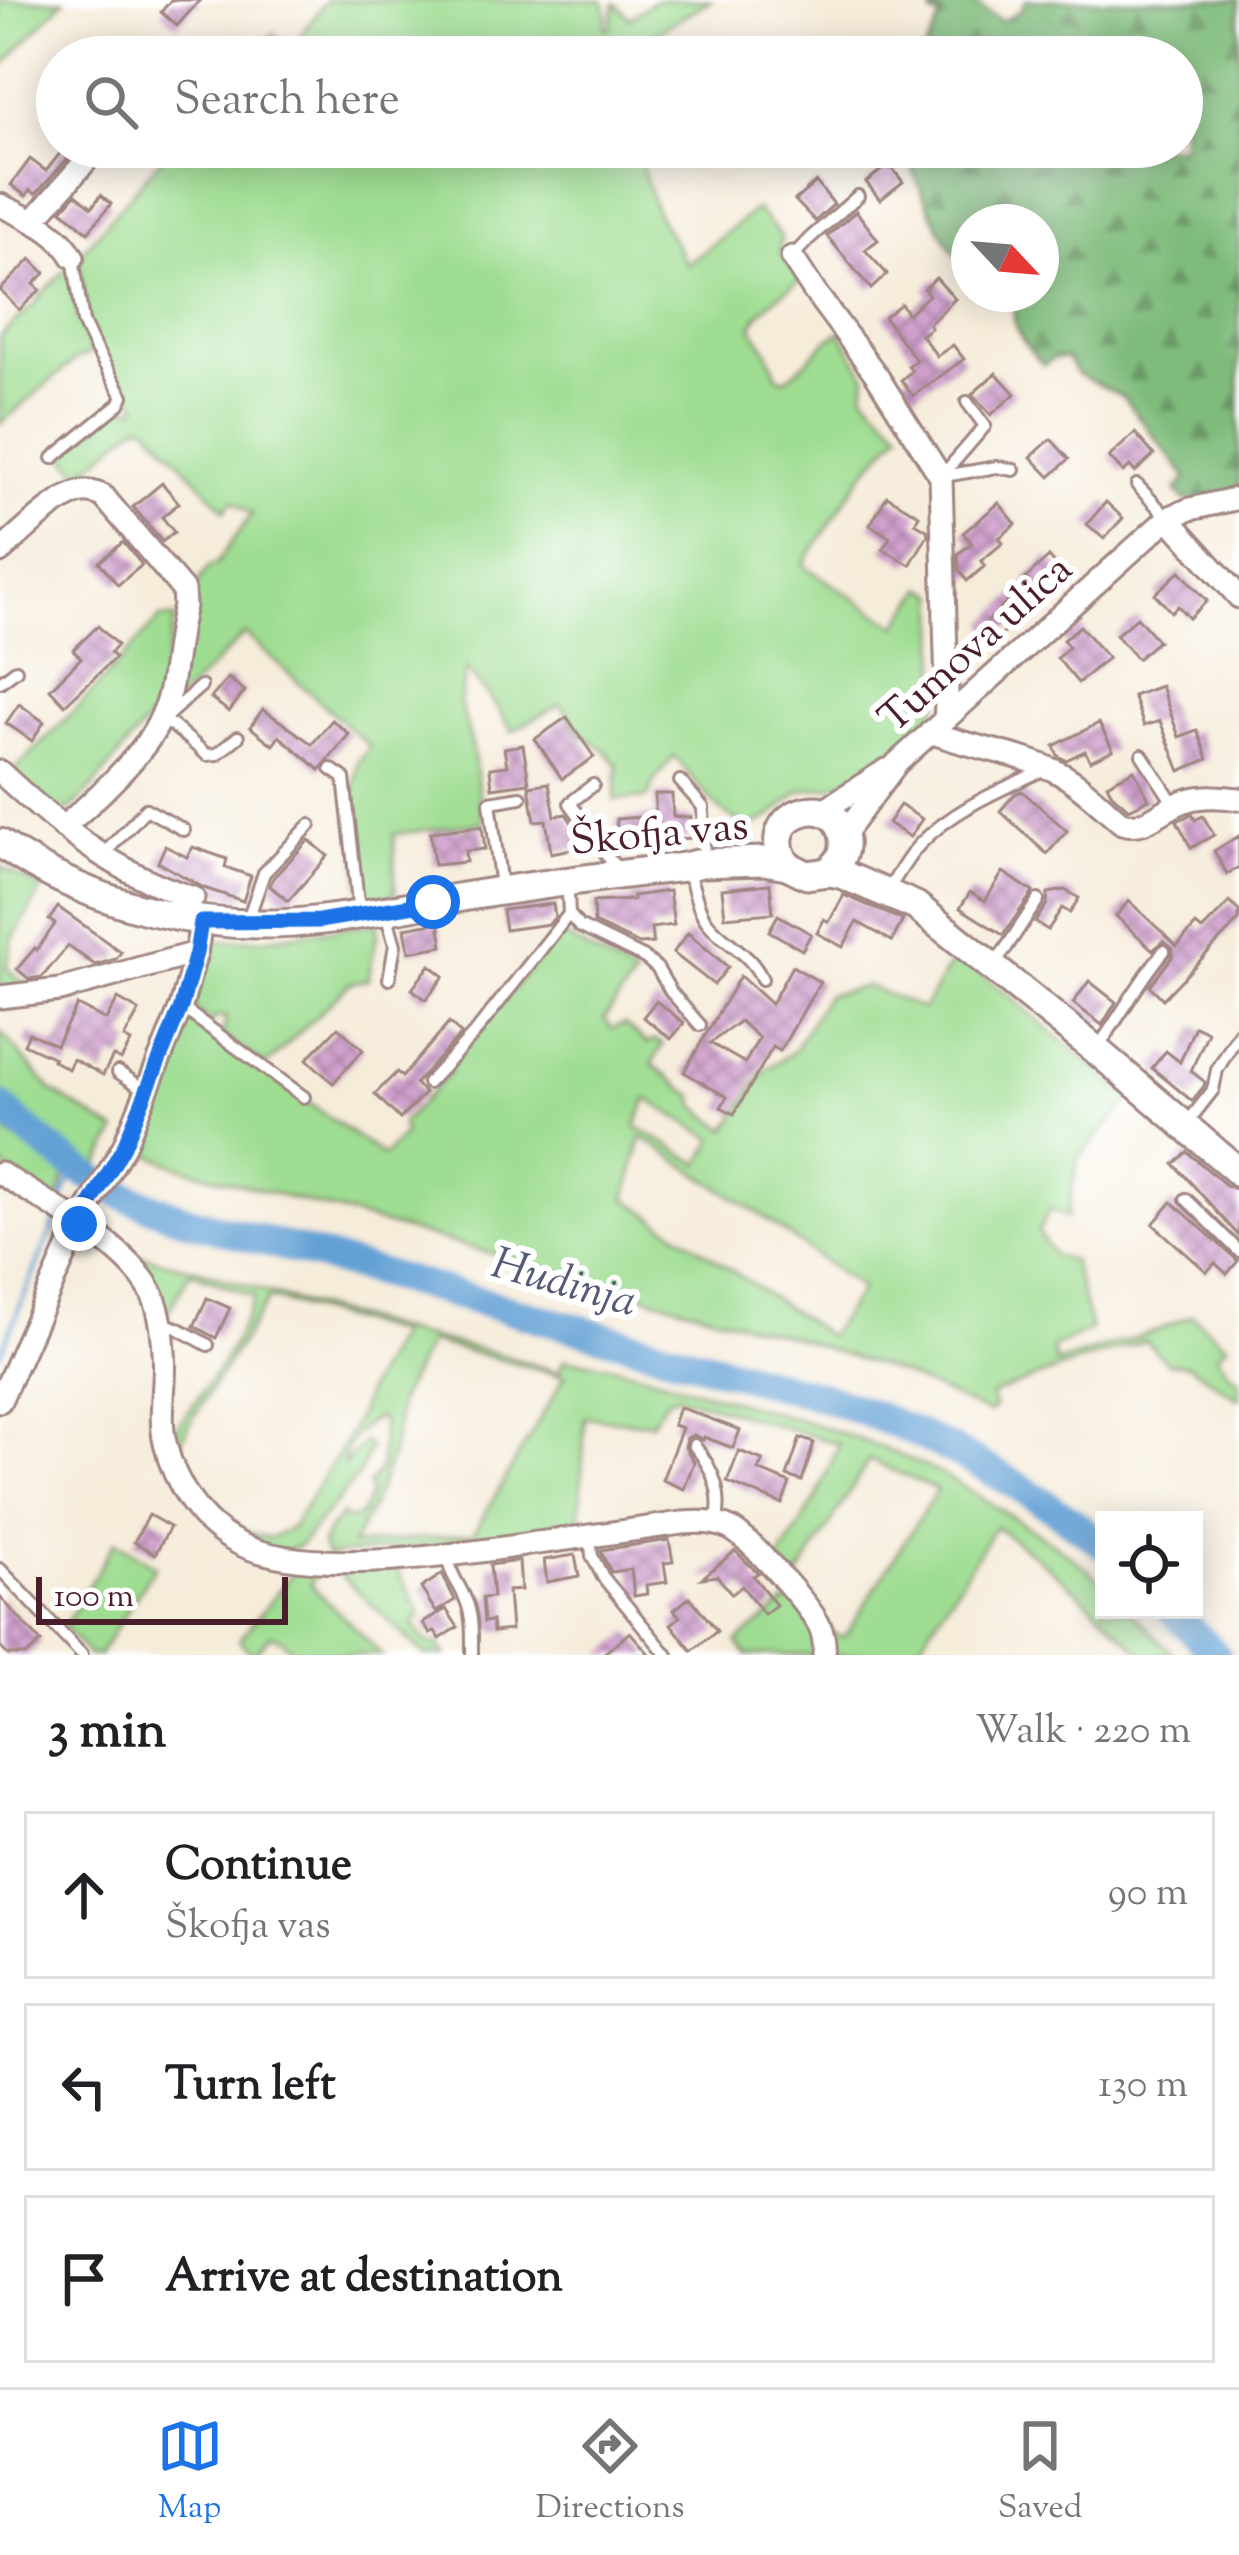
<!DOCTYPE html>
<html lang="en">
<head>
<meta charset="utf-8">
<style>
	:root { --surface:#fff; --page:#f6f6f6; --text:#202124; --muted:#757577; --line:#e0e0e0; --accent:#1a73e8 }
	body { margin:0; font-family:"Sorts Mill Goudy",serif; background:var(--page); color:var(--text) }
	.controls { position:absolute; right:36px; bottom:36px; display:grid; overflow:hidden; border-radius:0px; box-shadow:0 6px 30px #0003 }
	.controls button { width:108px; height:108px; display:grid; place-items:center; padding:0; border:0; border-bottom:3px solid var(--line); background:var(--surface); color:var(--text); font:60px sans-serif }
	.compass { position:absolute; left:951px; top:204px; width:108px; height:108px; border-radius:50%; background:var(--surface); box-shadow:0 6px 30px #0003; rotate:116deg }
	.scale { position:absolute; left:36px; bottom:30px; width:252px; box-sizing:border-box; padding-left:12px; border:6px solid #4a1f2b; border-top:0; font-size:33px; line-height:42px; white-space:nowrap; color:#4a1f2b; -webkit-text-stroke:9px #fff; paint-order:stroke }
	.stop { position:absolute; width:36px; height:36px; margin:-27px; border:9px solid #1a73e8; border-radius:50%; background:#fff }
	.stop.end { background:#1a73e8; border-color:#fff; box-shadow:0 3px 12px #0008 }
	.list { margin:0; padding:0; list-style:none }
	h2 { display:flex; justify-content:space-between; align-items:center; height:156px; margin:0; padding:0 48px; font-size:51px }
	h2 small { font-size:39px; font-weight:400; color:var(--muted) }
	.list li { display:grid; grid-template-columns:78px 1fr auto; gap:36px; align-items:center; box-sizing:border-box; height:168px; margin:0 24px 24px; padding:0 24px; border:3px solid var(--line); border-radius:0px }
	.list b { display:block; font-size:45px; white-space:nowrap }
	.list p { margin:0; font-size:39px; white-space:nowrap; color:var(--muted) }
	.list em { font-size:39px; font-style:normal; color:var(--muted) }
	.icon { flex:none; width:66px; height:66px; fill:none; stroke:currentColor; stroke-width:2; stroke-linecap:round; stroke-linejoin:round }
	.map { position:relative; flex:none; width:1239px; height:1655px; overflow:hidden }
	.search { position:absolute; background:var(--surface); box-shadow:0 6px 30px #0003; left:36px; right:36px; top:36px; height:132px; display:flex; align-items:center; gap:30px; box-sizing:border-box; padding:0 42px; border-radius:66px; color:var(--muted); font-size:45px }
	.sheet { height:732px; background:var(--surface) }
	nav { display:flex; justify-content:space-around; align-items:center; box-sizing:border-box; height:168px; border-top:3px solid var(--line); background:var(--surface); font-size:33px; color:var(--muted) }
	nav a { display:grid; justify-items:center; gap:6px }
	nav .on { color:var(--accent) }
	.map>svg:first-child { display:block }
	.grass { fill:#9fdd92; stroke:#747e5e; stroke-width:3; fill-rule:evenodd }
	.forest { fill:url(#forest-firs); stroke:#646e54; stroke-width:3 }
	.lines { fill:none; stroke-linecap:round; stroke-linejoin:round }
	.stream { stroke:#64a1d5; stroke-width:4.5 }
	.river { stroke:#64a1d5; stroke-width:30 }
	.building { fill:url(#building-cross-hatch); fill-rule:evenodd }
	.service-casing { stroke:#a08682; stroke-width:16 }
	.minor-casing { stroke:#a08682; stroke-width:27 }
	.secondary-casing { stroke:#a08682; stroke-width:33 }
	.service { stroke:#fff; stroke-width:10 }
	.minor { stroke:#fff; stroke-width:21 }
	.secondary { stroke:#fff; stroke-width:27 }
	.route { stroke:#1a73e8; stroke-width:15 }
	.labels { text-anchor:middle; stroke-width:12; stroke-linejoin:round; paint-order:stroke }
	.street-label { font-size:42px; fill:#4a1f2b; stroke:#fff }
	.water-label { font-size:45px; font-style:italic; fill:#565a77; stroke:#fff }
</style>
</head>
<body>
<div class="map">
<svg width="1239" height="1655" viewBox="0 0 1239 1655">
	<defs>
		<pattern id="forest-firs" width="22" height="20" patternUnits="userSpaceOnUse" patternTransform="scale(3)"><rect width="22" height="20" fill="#7fbc7c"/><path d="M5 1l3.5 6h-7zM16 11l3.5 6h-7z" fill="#6a9866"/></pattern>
		<pattern id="building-cross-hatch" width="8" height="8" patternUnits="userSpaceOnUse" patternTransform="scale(3)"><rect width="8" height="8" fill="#d0a1ce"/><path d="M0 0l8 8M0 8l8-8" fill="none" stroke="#ab83a7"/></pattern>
	</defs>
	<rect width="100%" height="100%" fill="#fff"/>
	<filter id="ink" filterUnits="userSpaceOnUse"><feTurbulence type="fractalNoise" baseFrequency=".00833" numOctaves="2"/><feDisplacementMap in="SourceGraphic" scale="24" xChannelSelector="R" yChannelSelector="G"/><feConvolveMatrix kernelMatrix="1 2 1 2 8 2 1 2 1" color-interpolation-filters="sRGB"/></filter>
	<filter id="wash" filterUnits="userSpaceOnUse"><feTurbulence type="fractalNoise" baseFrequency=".004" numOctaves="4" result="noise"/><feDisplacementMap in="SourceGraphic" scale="48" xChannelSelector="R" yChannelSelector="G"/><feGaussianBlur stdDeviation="2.7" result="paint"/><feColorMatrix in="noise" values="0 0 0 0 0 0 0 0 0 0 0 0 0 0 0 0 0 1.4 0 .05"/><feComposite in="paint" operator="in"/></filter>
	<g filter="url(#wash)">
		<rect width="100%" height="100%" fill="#f6ecda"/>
		<g class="grass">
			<path d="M0,0H64L0,69Z"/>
			<path d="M326,0H603L607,16L605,28L610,29L615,3L630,18L655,0H711L616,57H249L273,34L292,49Z"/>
			<path d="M171,147H636L656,212L687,265L756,209L781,236L780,253L801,281C783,292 758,308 752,328L767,350L777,376L783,379L791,376L829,339L840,332L866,376L864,394L901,431L862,475L803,565L897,626L924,588L937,594L938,704L933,712L886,761L833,786L801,791L770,817L752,827C717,818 697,782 674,756L656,779L647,798L615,800L618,766L605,750L579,732L561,704L512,731L497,707L466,669L460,703L472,745L483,823L394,834L395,894L371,898L361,891L353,797L358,762L370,747L245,634L178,700L171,698L192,591L209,567L217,563L252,514L233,501L225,510L147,425L140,424L134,428L81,474L62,453L125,404L134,409L138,405L96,346L89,328L78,256Z"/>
			<path d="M69,266L79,321L93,352L75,360L0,424V336L37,302L38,298Z"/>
			<path d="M160,618H175L155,711L94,786L71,809L59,811L12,773L79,706Z"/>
			<path d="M0,866L42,889L12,940L7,969L28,987L0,992Z"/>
			<path d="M377,923L378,930L368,979L350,983L265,1066L221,1034L225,1026L226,1017H216L211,1023L196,1009L191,1000L212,944L221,941L263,939Z"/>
			<path d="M561,934L635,977L604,1019L612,1029L624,1024L648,1044L654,1040L663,1044L652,1064L694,1097L696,1106L727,1130L764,1071L794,1051L826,995L867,986L923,1009L956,955L1012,998L1131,1099L1078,1159L1067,1218L1050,1209L1038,1232L1054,1256L1072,1260L1091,1330L1053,1348L1056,1363L1156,1331L1192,1315L1227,1345L1217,1355L1229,1372L1239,1378V1399L1189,1365L1168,1363L1145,1341L1075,1363L991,1395L994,1408L989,1413L899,1373L793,1337L218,1178C188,1169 154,1162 130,1140L184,1020H193L383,1156L405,1133L401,1124L451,1071L450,1066L555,938ZM647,1099L714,1139L700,1164L636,1126ZM642,1137L761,1215L861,1289L828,1336L626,1198Z"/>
			<path d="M0,1031L52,1091L117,1132L98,1167L30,1122L0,1095Z"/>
			<path d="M0,1124L14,1138L66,1175L58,1201L0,1165Z"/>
			<path d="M129,1253L196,1269L285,1298L409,1333L495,1353L559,1372L563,1360C612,1361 660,1379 707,1393C781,1414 857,1434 926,1467C955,1480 980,1497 1007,1514C1041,1535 1075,1556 1104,1584V1610H1130L1174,1655H1143C1097,1608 1049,1563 995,1527L913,1655H828L823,1621L837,1636H845L937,1490L869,1460L793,1586L775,1566L816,1499L839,1444L677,1395L666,1400L651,1423L585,1417L579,1532L327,1556L322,1545L328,1531L342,1514L345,1520L360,1516L370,1494L368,1485L380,1469L383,1422L378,1417C361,1424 343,1446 344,1465L364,1442L370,1448L358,1476L300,1545L286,1552L256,1545L202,1510L168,1440C199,1395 237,1349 254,1297L190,1272L167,1314ZM269,1298L398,1334L367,1390L359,1414L339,1452L291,1528L270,1538L249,1533L227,1523L202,1498L190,1482L179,1451L182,1438L194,1416ZM429,1342L565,1376L473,1534L352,1545L374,1502L391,1457L397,1425L398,1402Z"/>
			<path d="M115,1541L155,1566L99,1655H88L64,1627Z"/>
			<path d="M394,1563L421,1615L413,1622C420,1634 423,1645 438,1644L446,1655H425L334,1569L316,1575L310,1584L382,1655H298L281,1639L271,1635L253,1655L239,1640L300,1564Z"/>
			<path d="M791,1599L808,1614L821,1655H747L737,1642Z"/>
		</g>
		<path class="forest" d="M929,0H968L1002,21L1020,11L1026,0H1239V490L1185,501L1176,490L1187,478L1123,397L1077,374L1067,358H1054L1044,365C1034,357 1018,337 1015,323C1012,312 1016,306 1010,294H1041V222H969V269C947,253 912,175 906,147H1182V57H922L941,18L932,15L933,6Z"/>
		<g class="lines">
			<g class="stream">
				<path d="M61,1204L75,1166"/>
				<path d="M0,1354L58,1215"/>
			</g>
			<g class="river">
				<path d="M0,1106C37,1140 79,1174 125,1196C145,1205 167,1212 188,1220L827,1398C928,1433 1019,1479 1104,1545"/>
				<path d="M1172,1610L1216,1655"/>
			</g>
		</g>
		<g id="blocks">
			<g class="building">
				<path d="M171,0H200L177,26L161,12Z"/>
				<path d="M65,147H78L36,194L30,190L26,196L11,185L30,159L46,171Z"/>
				<path d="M889,164L903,182L880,200L866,182Z"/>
				<path d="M816,182L834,204L815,221L795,200Z"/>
				<path d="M76,194L92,207L101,195L111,204L88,232L62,210Z"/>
				<path d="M856,211L878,240L865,250L887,274L871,289L827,236Z"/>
				<path d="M31,259L45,273L34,284L40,290L19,310L0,290Z"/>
				<path d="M936,278L955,299L929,324L931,328L921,335L937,356L953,345L964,359L913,396L901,380L912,371L908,366L916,360L884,317L901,304L908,314L929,295L924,289Z"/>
				<path d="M996,373L1015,394L991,415L972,394Z"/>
				<path d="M1135,433L1154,455L1135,472L1130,466L1123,472L1109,457Z"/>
				<path d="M1051,439L1069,459L1050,477L1031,457Z"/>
				<path d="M162,483L179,503L162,517L174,532L162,542L133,507Z"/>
				<path d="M887,496L919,515L915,523L927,530L928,535L910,565L883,549L890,537L870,525Z"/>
				<path d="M1106,502L1123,518L1104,539L1087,524Z"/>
				<path d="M999,503L1016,524L999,538L1003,543L981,561L985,566L967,581L959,570L958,554L972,543L963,533Z"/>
				<path d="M123,542L142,565L118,585L99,562Z"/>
				<path d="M1049,557L1065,575L998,638L985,624L1028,581L1026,578Z"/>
				<path d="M1180,571L1207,601L1189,618L1178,606L1171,612L1155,594Z"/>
				<path d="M1137,617L1158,641L1137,659L1116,635Z"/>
				<path d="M98,626L117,645L110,653L115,658L65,705L50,689L81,658L73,650Z"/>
				<path d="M1080,626L1108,658L1078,683L1057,658L1069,647L1063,640Z"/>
				<path d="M228,678L245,691L229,712L211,698Z"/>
				<path d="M1161,686L1179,737L1197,730L1208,759L1180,771L1160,721L1144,726L1133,696Z"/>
				<path d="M19,704L44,722L32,741L6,723Z"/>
				<path d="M263,709L312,744L332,720L349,734L320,770L279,736L273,745L250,727Z"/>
				<path d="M567,717L594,757L562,779L535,739Z"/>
				<path d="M1099,723L1113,750L1090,761L1085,751L1066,760L1058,756L1054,746Z"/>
				<path d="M523,745L529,783L492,788L490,768L507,766L504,748Z"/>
				<path d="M1134,770L1149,799L1129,809L1112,794L1107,784Z"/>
				<path d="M549,783L555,816L566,814L579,833L582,847L551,853L546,820L535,821L529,786Z"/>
				<path d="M1022,791L1067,831L1047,854L1000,811L1015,794Z"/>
				<path d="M655,794H672L673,817H691L692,838L644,841V844L618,846L616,819L655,816Z"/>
				<path d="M900,805L922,819L910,837L888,823Z"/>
				<path d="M1192,814L1195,820L1203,816L1214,835L1191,848L1177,821Z"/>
				<path d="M482,826L485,849L465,851L466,862L434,865L430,832Z"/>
				<path d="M1239,836V867L1227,874L1214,851Z"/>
				<path d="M309,840L328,856L288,901L270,886L273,878Z"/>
				<path d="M165,846L187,857L193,847L227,859L225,867L251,876L243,901L204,888L158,862Z"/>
				<path d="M1003,872L1033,892L1003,935L960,908L970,892L985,901Z"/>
				<path d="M770,884L773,913L725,917L722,889Z"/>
				<path d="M1065,890L1079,898L1070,913L1062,908L1048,930L1035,922L1047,904L1048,893Z"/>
				<path d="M669,891L674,925L651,928L653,943L639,944L594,923L593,902L633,900V896Z"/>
				<path d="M844,895L903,920L892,941L857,922L843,947L817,933L824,919L829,922Z"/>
				<path d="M1129,901L1177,946L1196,925L1202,930L1230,902L1239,911V920L1163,999L1150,986L1172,957L1173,949L1164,941L1153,950L1116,916Z"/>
				<path d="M553,904L555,917L549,924L505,930L502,910Z"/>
				<path d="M58,907L121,952L116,959L95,965L68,946L42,977L29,979L17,969L35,948L37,950L55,924L49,920Z"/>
				<path d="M778,915L811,934L802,950L769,931Z"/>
				<path d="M439,922L443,946L409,952L405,928Z"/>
				<path d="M688,933L728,967L714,985L673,953Z"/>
				<path d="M430,965L444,976L426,1000L412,989Z"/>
				<path d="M792,966L820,982L780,1051L773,1047L734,1114L721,1107L727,1097L684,1072L740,976L771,1004ZM740,1021L759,1038L745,1063L710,1043Z"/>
				<path d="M1089,981L1116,1002L1102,1025L1073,1003Z"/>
				<path d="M118,999L139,1011L124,1038L131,1042L121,1060L113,1056L103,1075L73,1059L68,1069L52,1060L54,1058L24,1044L29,1033L56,1045L77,1005L106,1020Z"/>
				<path d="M656,1001L684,1023L671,1039L643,1017Z"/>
				<path d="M449,1023L461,1034L415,1084L425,1093L400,1119L375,1094L397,1072L402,1077Z"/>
				<path d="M1195,1026L1208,1032L1191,1071L1205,1082L1204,1086L1192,1101L1152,1068L1166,1051L1180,1062Z"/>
				<path d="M338,1027L363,1050L333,1083L307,1059Z"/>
				<path d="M1187,1152L1227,1186L1239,1190V1236L1174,1164Z"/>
				<path d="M1172,1202L1238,1261L1227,1274L1215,1263L1207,1272L1153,1224Z"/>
				<path d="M207,1298L230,1308L216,1338L194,1326Z"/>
				<path d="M679,1407L740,1430L733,1448L704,1437L703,1440L694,1435L687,1438L685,1447L694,1462L684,1489L662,1480L682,1428L673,1425Z"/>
				<path d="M800,1438L814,1443L802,1481L787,1476Z"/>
				<path d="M739,1451L763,1460L758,1470L790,1483L782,1504L727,1482Z"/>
				<path d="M149,1515L170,1527L155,1554L134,1542Z"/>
				<path d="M669,1540L673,1562L664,1563L667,1582L646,1585L647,1594L634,1596L631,1569L611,1572L602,1554L601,1550Z"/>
				<path d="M735,1551L758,1573L753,1576L776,1605L764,1614L742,1586L732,1594L717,1576L702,1578Z"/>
				<path d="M575,1555L579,1576L547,1582L544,1560Z"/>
				<path d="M519,1561L521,1590L508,1591L511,1630L493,1632L492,1621L484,1622L482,1598L493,1597L490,1565Z"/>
				<path d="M442,1574L455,1600L436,1612L421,1588Z"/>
				<path d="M0,1597L41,1642L27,1655H8L0,1647Z"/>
				<path d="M690,1597L717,1631L692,1651L671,1624L680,1617L674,1610Z"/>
				<path d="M446,1609L458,1627L440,1639L435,1631L430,1634L423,1623Z"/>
				<path d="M630,1632L650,1655H602Z"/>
			</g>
		</g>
	</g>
	<g filter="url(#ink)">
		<use href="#blocks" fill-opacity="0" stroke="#a08682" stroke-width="3"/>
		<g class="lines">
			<g class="service-casing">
				<g id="service">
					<path d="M792,257L810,238L858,196"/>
					<path d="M53,458L119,404L123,396L95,348L83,322L73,257"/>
					<path d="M944,476L997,467L1014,470"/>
					<path d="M941,477L985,426L967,402"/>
					<path d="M1137,485L1168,518"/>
					<path d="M0,682L16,670"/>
					<path d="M201,686L160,722L172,725L207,755L217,754L238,737"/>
					<path d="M1142,755L1174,804"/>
					<path d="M331,769L344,778L359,911"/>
					<path d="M680,781L703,807L704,845L702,859"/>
					<path d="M593,785L570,803L619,872"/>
					<path d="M104,854L146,809L184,830"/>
					<path d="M686,870C696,887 695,907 708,923C725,944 750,952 762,979"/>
					<path d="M562,885L568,894L569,914L579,926L645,958L657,968L671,992L700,1025"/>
					<path d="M891,885C900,872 908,857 919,845C952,810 1000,790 1043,770"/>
					<path d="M501,887L490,802L521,797"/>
					<path d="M248,919L264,873L310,825"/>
					<path d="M994,966L1038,900"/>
					<path d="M389,979L395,945L389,924L390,912"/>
					<path d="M181,1007L304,1097"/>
					<path d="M1098,1047C1121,1015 1139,981 1164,951"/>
					<path d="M118,1072L147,1091"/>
					<path d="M428,1083L474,1034L569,914"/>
					<path d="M1187,1123L1213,1090L1217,1070L1239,1033"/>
					<path d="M1186,1199L1239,1251"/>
					<path d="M161,1323L177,1328L208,1345"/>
					<path d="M694,1445C713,1468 724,1494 716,1524"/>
					<path d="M590,1536L592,1556L603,1577L667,1655"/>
					<path d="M447,1556C449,1574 461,1586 467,1603C473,1619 472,1638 472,1655"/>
					<path d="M0,1569L82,1655"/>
				</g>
			</g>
			<g class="minor-casing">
				<g id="minor">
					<path d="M178,57L181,53"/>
					<path d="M0,205C27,218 58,230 73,257"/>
					<path d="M33,221L98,147"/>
					<path d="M792,257L814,291L877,376L941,477L947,691L945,719"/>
					<path d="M1168,518L1239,597"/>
					<path d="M0,552C19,536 59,494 83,492C91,491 95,493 103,496L183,590L184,606C174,644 176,690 158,724C143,755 90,805 63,827"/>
					<path d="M931,732C973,749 1022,753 1061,774C1083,786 1103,807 1122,823C1148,831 1164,806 1188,800C1205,795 1222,797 1239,799"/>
					<path d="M0,772C61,829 113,872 193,898"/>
					<path d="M822,811L886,770"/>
					<path d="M844,834L897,763L1168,518L1190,509L1239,498"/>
					<path d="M0,997L60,990L196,953"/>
					<path d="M0,1173C45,1202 134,1248 154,1298C161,1315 163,1334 164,1352C167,1381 158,1414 165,1443C174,1483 200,1524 238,1543C307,1579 460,1554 537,1543C585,1537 633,1530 682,1523C698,1522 714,1521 729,1528C748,1536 812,1608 820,1627C824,1636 825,1645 824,1655"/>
					<path d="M0,1401L79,1224L124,1146L181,1007L196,953L201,922"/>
				</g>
			</g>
			<g class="secondary-casing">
				<g id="secondary">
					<path d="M0,843C92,908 210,935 322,920C373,914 424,903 475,895C544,884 614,875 684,867L701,863L764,861L787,865L807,875L828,872L841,874L916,906L1096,1050L1239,1172"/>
					<path d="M787,865C752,813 839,786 844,839C846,854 838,863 828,872"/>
				</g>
			</g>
			<use href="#service" class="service"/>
			<use href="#minor" class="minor"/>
			<use href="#secondary" class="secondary"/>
		</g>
	</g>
	<g class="lines" filter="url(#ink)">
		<path class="route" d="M79,1224L124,1146L166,1044L181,1007L196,953L201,922L319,921L433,902"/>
	</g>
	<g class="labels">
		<g class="street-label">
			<text transform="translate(974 642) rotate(-42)" y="15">Tumova ulica</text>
			<text transform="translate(659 831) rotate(-5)" y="15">Škofja vas</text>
		</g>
		<g class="water-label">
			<text transform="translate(565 1280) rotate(16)" y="16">Hudinja</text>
		</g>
	</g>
</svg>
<div class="controls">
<button><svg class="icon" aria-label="locate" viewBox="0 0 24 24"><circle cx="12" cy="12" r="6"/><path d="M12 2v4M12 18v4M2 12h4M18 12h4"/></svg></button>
</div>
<svg class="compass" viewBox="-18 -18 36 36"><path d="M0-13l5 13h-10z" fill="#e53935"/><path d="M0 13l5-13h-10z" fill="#757577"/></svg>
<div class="scale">100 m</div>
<div class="stop" style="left:433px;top:902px"></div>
<div class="stop end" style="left:79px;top:1224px"></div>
<div class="search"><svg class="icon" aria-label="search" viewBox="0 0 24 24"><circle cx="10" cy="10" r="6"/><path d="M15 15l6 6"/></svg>Search here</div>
</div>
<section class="sheet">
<h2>3 min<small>Walk · 220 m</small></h2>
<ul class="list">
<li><svg class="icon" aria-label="ahead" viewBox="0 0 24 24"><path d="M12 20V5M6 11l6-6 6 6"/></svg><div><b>Continue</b><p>Škofja vas</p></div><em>90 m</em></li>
<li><svg class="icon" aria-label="left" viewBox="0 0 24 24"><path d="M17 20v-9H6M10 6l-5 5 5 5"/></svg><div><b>Turn left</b></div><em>130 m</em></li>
<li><svg class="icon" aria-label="arrive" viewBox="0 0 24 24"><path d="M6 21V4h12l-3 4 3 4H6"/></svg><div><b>Arrive at destination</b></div></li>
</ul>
</section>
<nav>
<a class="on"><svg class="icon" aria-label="map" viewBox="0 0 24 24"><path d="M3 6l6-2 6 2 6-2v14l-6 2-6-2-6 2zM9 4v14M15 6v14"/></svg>Map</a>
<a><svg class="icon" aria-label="directions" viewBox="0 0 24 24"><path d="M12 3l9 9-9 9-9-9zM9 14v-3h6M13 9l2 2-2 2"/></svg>Directions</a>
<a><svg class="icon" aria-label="saved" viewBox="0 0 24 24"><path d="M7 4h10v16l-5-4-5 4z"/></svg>Saved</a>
</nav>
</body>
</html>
